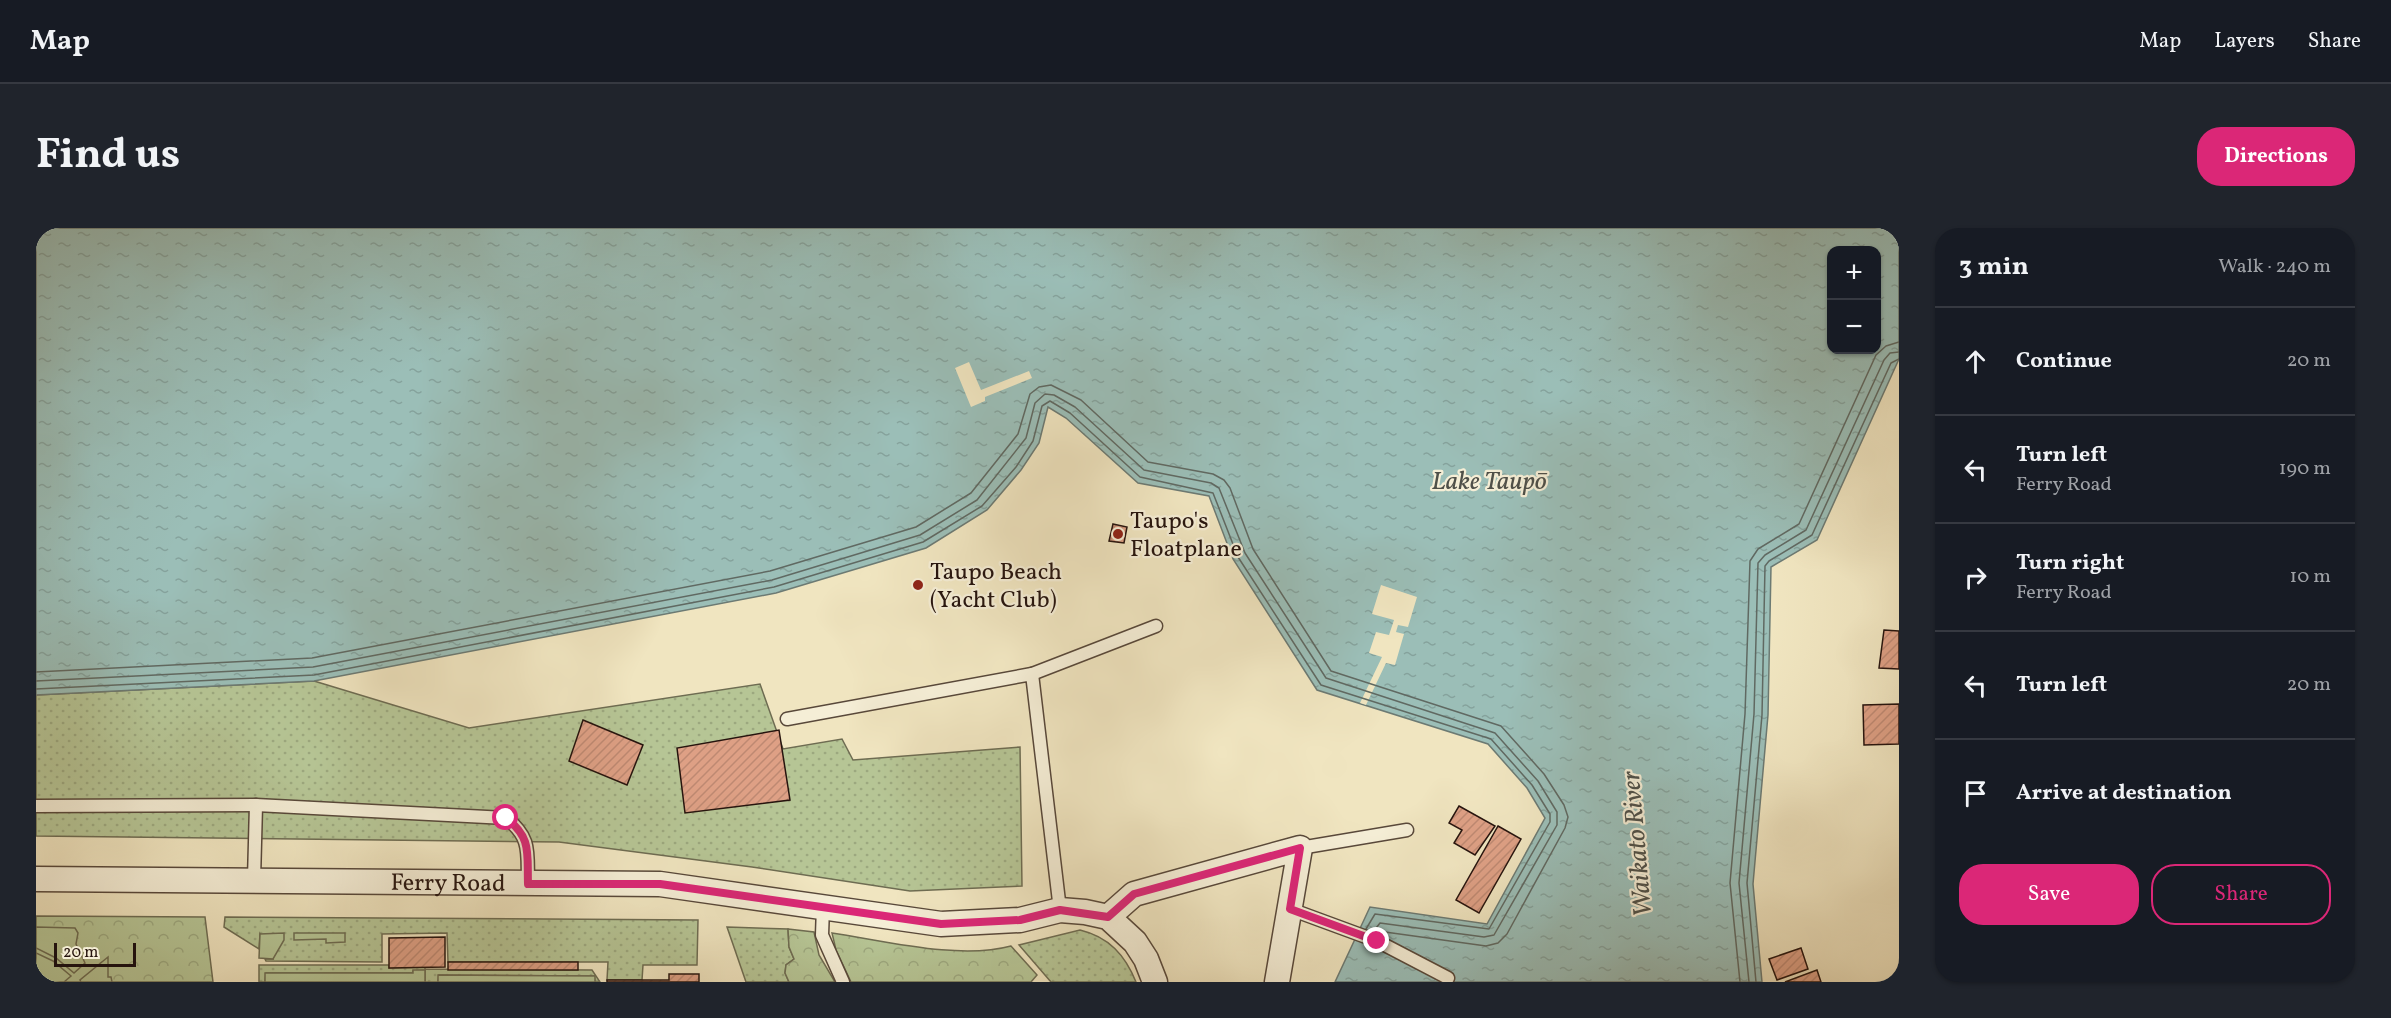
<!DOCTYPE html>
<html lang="en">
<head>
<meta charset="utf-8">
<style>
	:root { --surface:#171b24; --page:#20242c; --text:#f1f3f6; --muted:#9ea1a6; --line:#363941; --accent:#db2777 }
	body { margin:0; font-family:Vollkorn,serif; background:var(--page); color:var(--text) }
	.controls { position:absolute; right:18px; top:18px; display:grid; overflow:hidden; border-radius:12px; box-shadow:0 2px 4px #0004 }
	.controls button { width:54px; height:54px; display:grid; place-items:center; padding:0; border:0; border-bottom:2px solid var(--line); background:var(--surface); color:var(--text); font:30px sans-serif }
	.scale { position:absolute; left:18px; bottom:15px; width:82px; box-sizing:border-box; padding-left:6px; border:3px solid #26140e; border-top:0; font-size:16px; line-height:21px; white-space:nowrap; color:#26140e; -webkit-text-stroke:4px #f5eed6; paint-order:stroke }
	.stop { position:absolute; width:18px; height:18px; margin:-14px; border:4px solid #db2777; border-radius:50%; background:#fff }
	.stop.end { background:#db2777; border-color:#fff; box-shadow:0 2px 6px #0008 }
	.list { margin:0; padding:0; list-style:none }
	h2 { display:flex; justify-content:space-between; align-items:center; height:78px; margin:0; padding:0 24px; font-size:26px }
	h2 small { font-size:20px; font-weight:400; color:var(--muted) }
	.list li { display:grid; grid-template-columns:39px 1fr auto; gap:18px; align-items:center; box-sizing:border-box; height:108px; padding:0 24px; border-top:2px solid var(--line) }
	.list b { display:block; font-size:22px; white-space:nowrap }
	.list p { margin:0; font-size:20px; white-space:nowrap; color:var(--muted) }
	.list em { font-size:20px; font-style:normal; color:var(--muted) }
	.actions { display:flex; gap:12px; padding:18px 24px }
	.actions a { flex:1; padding:14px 0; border:2px solid var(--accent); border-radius:24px; text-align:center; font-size:21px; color:var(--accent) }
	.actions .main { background:var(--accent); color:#fff }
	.icon { flex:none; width:33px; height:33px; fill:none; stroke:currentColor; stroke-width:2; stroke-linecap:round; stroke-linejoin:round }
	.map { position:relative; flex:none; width:1863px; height:754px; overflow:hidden; border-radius:24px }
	header { display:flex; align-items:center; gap:36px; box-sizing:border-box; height:84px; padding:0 30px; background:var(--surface); border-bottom:2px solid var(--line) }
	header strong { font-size:28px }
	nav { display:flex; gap:33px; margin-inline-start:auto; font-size:21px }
	.intro { display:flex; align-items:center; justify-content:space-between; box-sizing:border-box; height:144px; padding:0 36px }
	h1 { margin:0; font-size:42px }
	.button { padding:15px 27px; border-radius:24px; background:var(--accent); color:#fff; font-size:21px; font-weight:700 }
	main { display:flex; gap:36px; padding:0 36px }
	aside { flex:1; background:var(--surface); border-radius:24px; box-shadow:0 2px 4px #0004 }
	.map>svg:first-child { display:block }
	.grass { fill:url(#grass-dots); stroke:#6e6c52; stroke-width:1.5 }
	.forest { fill:url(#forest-crowns); stroke:#6e6c52; stroke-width:1.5 }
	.garden { fill:#b6c595; stroke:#6e6c52; stroke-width:1.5 }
	.water { fill:url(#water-ripples); stroke:#6c7a73; stroke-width:1.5; fill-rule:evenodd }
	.pier { fill:#f0e5c0 }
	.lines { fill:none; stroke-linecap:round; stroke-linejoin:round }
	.shore { stroke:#606962; stroke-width:1.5 }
	.building { fill:url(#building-hatch); stroke:#26140e; stroke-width:1.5 }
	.lane-casing { stroke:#58483a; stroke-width:15 }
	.street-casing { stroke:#58483a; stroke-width:27 }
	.lane { stroke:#f5eed6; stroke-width:12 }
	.street { stroke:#f5eed6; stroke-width:24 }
	.route { stroke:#db2777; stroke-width:8 }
	.poi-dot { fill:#8f2418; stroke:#f5eed6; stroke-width:2 }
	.labels { text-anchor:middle; stroke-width:4.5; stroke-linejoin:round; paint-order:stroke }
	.poi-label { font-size:24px; fill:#26140e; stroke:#f5eed6; text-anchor:start }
	.street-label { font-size:24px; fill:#26140e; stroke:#f5eed6 }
	.water-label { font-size:26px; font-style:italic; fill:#4f5049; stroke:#f5eed6 }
</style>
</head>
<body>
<header>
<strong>Map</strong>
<nav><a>Map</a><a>Layers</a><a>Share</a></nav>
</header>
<div class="intro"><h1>Find us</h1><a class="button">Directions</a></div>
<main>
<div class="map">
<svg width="1863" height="754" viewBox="0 0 1863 754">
	<defs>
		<pattern id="grass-dots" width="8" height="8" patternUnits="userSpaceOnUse" patternTransform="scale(1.5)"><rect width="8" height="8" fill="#b6c595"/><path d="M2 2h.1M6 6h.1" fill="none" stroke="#9ca87f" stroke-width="1.8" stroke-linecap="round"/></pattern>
		<pattern id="forest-crowns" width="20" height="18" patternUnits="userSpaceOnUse" patternTransform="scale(1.5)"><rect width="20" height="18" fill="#b6c595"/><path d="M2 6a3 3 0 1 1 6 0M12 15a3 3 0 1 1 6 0" fill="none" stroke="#9ca87f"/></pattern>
		<pattern id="water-ripples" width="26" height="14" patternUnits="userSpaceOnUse" patternTransform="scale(1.5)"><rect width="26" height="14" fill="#9bbeb7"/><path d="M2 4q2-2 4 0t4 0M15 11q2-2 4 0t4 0" fill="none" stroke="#85a29c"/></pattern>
		<pattern id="building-hatch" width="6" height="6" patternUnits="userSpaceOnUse" patternTransform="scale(1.5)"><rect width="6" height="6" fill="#dea085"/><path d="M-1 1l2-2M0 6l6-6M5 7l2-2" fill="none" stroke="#be8972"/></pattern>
	</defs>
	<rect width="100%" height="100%" fill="#f0e5c0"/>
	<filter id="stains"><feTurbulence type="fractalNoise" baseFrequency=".00333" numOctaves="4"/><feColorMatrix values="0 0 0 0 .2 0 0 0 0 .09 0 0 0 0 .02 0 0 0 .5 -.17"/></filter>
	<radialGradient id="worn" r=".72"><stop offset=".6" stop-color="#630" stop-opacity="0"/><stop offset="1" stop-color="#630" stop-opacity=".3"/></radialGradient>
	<g class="grass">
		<path d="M278,453L433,500L724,456L747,521L806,511L817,532L984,519L986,658L874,663L716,639L523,614L0,608V467Z"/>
		<path d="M189,689L662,692L661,737H607L606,752H571L572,734H412L411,705L346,706V734L230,733L229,731H237L224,706L223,721L188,699Z"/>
		<path d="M691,699L752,701L753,719L758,731L750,737L749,745L753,754H710Z"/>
		<path d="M1044,702C1073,709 1089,727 1100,754H1015L983,717Z"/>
		<path d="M223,737H353V740L389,739V741L556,742L564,754H559L558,748L403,747L402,754H389V742L377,743V745H230L229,754H223Z"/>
	</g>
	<g class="forest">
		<path d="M0,688L169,689L177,754H0Z"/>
		<path d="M752,701L778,704L783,727L799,754H753L749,745L750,737L758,731L753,719Z"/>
		<path d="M796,705C850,713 923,732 975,718L1001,747L995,754H815L800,722Z"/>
	</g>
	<g class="garden">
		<path d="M0,699L39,700L42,705L40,716L49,735L38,745L20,730L0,720Z"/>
		<path d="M248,705V712L237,731L223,730L224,706Z"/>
		<path d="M258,705H309V714L290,715V711L258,712Z"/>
		<path d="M0,725L17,733L35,748L28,754H0Z"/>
		<path d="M72,729V749H75L76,754H45L44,752Z"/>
		<path d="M377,742H389V754H229V745H377Z"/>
		<path d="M402,747L559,748V754H402Z"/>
	</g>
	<path class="water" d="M0,0H1863V131L1781,312L1735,339L1732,487L1717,656L1726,754H1299L1334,679L1451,696L1509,590L1491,560L1452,516L1281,462L1197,331L1173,268L1102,255L1030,190L1012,179L1003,215L985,242L951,282L890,320L740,365L278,453L0,467ZM1796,22H1840V122H1796Z"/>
	<g class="pier">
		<path d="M933,134L945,162L993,143L996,150L949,169V173L935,179L919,140Z"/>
		<path d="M1345,357L1381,369L1372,399L1362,397L1360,404L1368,406L1359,437L1350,435L1330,477L1324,475L1346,429L1333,425L1340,404L1353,407L1358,392L1336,386Z"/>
	</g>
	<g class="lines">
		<g class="shore">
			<path d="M0,444L276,430L734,343L880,299L935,265L982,206L994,166L1003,159L1015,157L1045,172L1112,234L1177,246L1188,252L1194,260L1217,321L1295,443L1465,498L1508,546L1528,577L1532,589L1529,600L1471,706L1462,715L1450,718L1349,704L1346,707"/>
			<path d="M0,453L277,439L736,352L884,307L941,272L990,210L999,175L1009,166L1018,167L1039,179L1108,242L1175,255L1183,260L1209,325L1290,450L1459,505L1502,553L1521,584V597L1458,707L1448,709L1344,695L1337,704"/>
			<path d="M0,461L278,447L738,359L887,314L946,278L980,239L997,213L1006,178L1014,173L1034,185L1104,249L1177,265L1202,329L1285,457L1455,511L1496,557L1514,586V594L1453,701L1339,686L1330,701"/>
			<path d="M1704,754L1694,655L1709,486L1714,333L1722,321L1763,296L1840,127L1850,118L1863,114"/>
			<path d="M1713,754L1703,655L1718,486L1722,335L1729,327L1770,302L1848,132L1854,125L1863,124"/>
			<path d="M1720,754L1711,655L1726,487L1729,338L1733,333L1776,307L1855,135L1863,131"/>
		</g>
	</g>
	<g class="building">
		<path d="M1077,296L1091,299L1088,315L1073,313Z"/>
		<path d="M1848,402L1863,403V441L1843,440Z"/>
		<path d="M1863,476V516L1828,517L1827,477Z"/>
		<path d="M547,492L607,517L591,557L533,533Z"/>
		<path d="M743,502L754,572L649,585L641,520Z"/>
		<path d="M1423,578L1459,598L1439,627L1418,615L1426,602L1413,595Z"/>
		<path d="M1462,598L1485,611L1443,685L1420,672Z"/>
		<path d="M409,709V739L353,740V710Z"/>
		<path d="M1765,720L1772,741L1741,752L1733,731Z"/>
		<rect x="412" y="734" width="130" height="8"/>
		<path d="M1781,742L1785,754H1749Z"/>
		<path d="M633,746H663V754H571V752H633Z"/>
	</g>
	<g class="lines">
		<g class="lane-casing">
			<g id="lane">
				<path d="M996,446L1120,398"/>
				<path d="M751,491L996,446L1024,682"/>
				<path d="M0,578L220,577L470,590C496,610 491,625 492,655"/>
				<path d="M1264,620L1371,602"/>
				<path d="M218,651L220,577"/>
				<path d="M787,679L786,707L807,754"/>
				<path d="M1254,681L1341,713L1412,750"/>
			</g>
		</g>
		<g class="street-casing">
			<g id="street">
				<path id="s1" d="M0,651L624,656L905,696L984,692L1024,682L1049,684L1072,689L1099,714L1110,731L1119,754"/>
				<path d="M1072,689L1098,666L1264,620L1241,754"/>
			</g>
		</g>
		<use href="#lane" class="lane"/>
		<use href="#street" class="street"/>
	</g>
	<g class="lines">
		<path class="route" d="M470,590C496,610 491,625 492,656H624L905,696L984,692L1024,682L1072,689L1098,666L1264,620L1254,681L1341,713"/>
	</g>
	<g class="poi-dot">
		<circle cx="1082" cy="306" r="6"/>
		<circle cx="882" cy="357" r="6"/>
	</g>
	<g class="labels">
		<g class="poi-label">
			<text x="1094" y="300">Taupo's<tspan x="1094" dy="28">Floatplane</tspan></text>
			<text x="894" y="351">Taupo Beach<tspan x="894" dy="28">(Yacht Club)</tspan></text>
		</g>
		<g class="street-label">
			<text dy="8" stroke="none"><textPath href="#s1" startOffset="412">Ferry Road</textPath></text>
		</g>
		<g class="water-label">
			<text x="1453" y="261">Lake Taupō</text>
			<text transform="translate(1600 616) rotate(-95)" y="9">Waikato River</text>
		</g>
	</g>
	<rect width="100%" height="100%" filter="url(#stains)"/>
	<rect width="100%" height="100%" fill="url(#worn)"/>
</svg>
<div class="controls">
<button>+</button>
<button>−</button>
</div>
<div class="scale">20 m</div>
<div class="stop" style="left:470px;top:590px"></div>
<div class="stop end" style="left:1341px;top:713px"></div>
</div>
<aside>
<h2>3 min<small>Walk · 240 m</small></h2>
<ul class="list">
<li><svg class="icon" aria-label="ahead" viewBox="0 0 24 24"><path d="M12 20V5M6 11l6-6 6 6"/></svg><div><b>Continue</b></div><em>20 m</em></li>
<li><svg class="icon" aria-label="left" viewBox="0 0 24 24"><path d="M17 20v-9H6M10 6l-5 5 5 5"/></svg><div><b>Turn left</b><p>Ferry Road</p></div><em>190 m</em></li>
<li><svg class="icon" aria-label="right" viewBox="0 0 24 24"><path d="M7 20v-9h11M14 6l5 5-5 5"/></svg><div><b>Turn right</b><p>Ferry Road</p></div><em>10 m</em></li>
<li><svg class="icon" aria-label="left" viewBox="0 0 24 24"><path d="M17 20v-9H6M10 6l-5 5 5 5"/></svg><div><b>Turn left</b></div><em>20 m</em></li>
<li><svg class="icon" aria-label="arrive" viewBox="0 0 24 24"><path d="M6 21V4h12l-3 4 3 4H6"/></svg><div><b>Arrive at destination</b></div></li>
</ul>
<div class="actions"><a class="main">Save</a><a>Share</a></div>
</aside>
</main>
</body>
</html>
